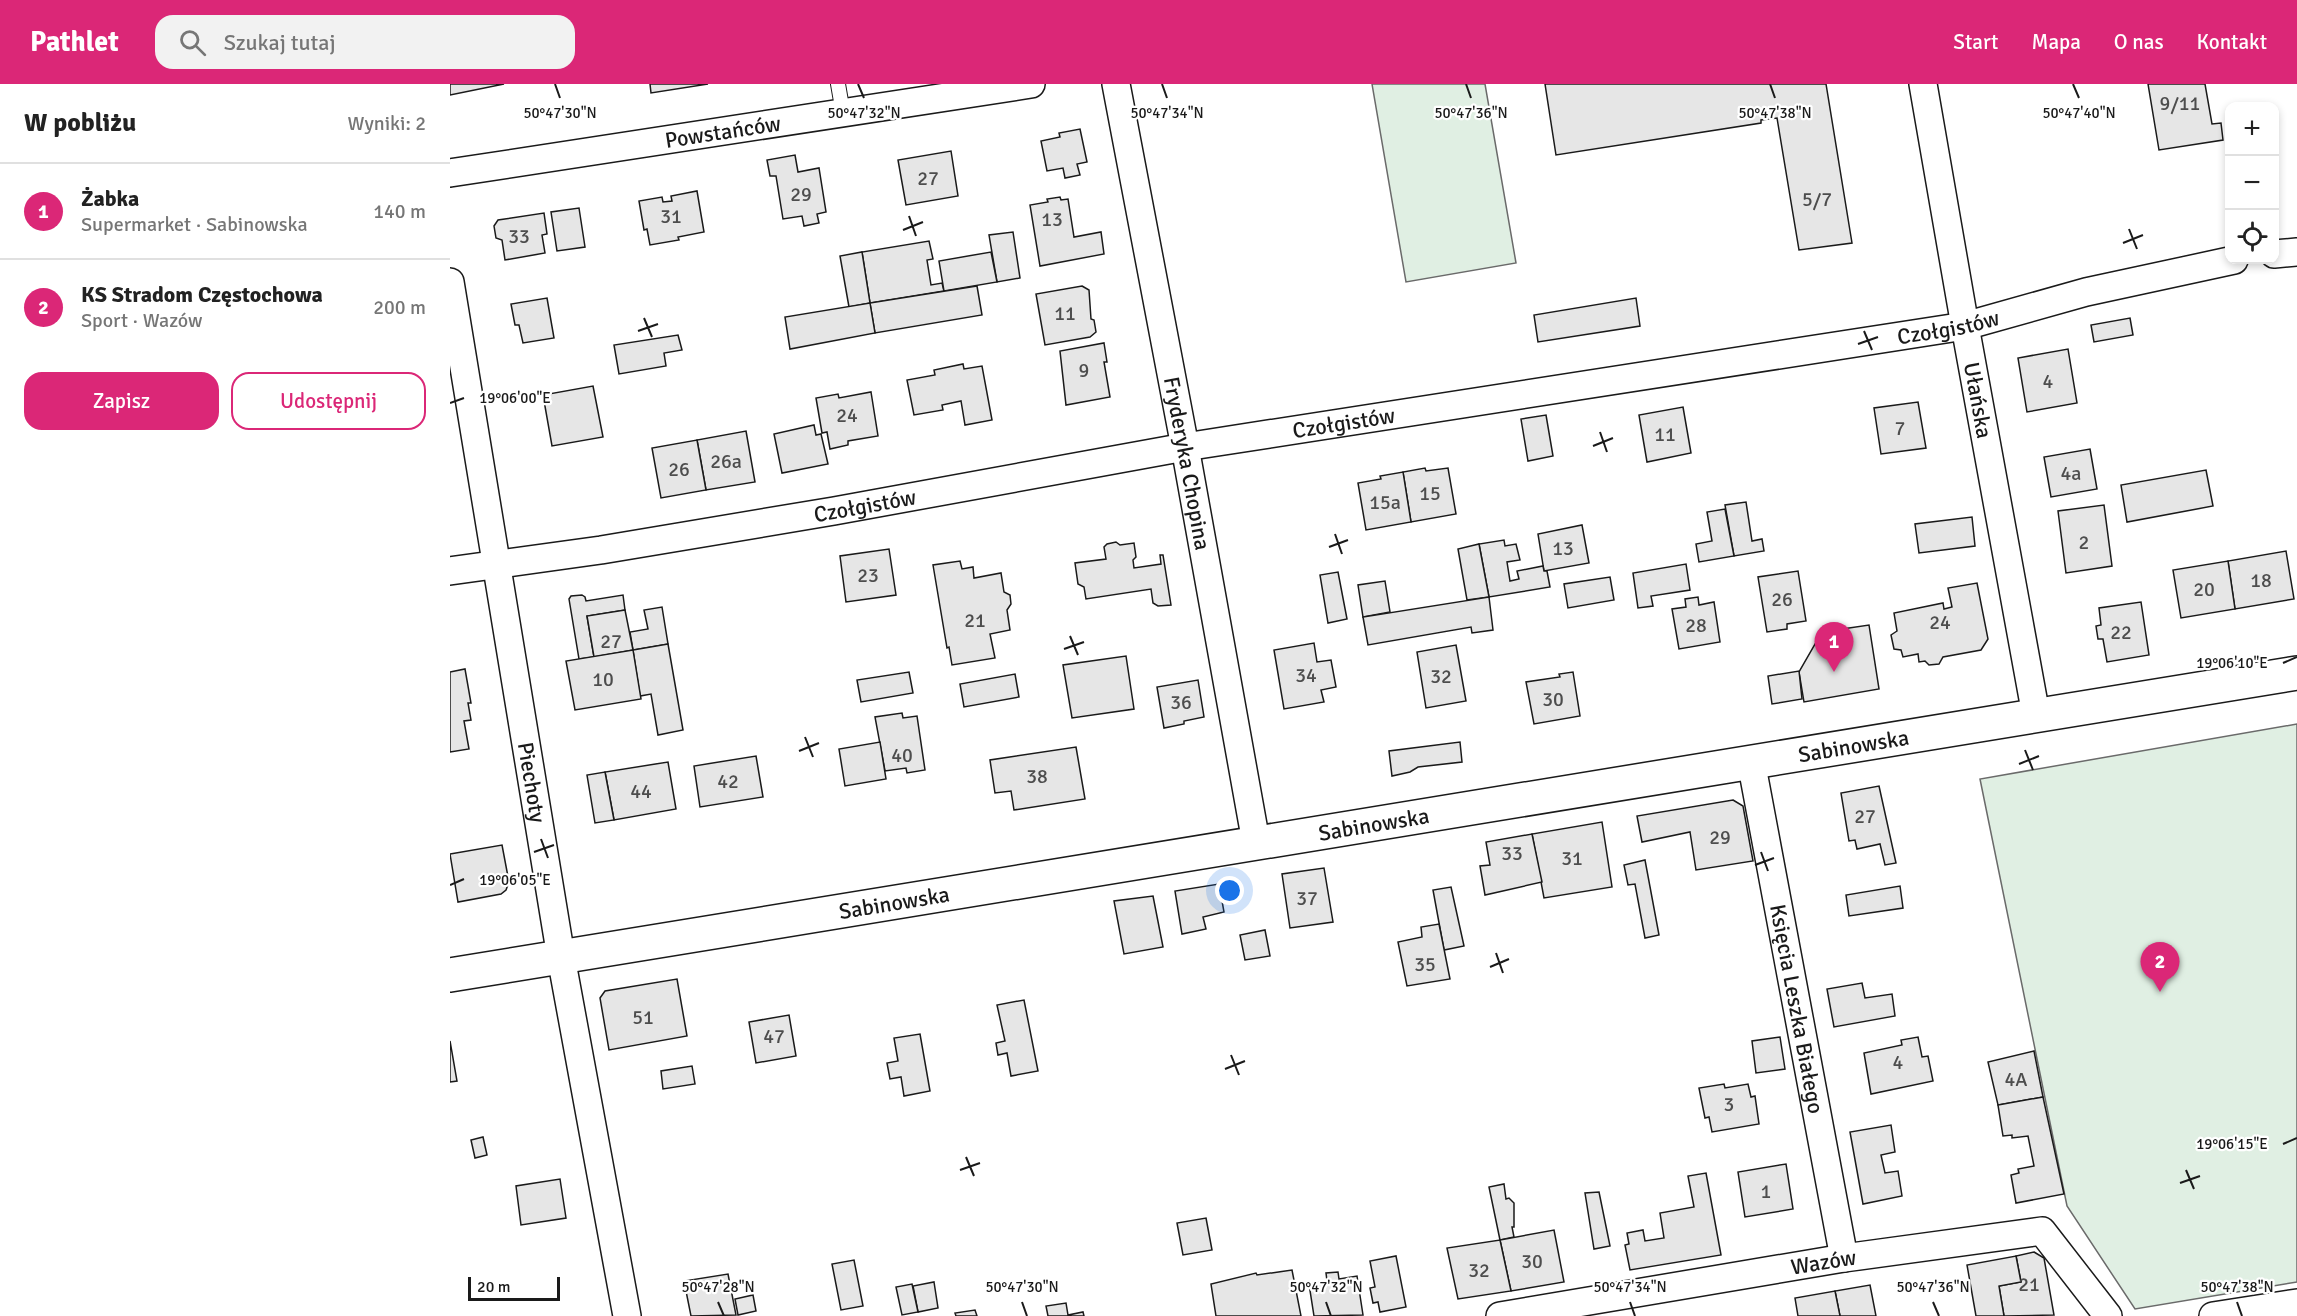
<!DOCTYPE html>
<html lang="pl">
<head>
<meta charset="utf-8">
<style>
	:root { --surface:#fff; --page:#f2f2f2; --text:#222; --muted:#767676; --line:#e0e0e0; --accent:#db2777 }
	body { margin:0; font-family:Signika,sans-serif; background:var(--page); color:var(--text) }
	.controls { position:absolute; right:18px; top:18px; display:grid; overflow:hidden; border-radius:12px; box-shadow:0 3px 9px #0003 }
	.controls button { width:54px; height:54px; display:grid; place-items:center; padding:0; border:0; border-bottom:2px solid var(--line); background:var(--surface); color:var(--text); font:30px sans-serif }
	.scale { position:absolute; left:18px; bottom:15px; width:92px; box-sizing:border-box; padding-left:6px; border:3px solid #1a1a1a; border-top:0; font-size:16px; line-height:21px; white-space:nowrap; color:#1a1a1a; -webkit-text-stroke:4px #fff; paint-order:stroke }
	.you { position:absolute; left:780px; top:807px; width:21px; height:21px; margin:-15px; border:4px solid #fff; border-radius:50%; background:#1a73e8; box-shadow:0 0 0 9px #1a73e833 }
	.badge { display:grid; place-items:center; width:39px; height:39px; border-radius:50%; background:var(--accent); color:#fff; font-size:20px; font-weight:700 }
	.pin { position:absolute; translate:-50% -50px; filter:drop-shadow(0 2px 3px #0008) }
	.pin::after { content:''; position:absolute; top:32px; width:21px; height:18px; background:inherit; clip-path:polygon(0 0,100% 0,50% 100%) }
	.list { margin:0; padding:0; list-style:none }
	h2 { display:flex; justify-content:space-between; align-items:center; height:78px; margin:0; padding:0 24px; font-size:26px }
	h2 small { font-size:20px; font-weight:400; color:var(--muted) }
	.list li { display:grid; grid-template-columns:39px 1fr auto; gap:18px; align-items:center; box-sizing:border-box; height:96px; padding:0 24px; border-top:2px solid var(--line) }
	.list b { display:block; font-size:22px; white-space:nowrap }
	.list p { margin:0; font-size:20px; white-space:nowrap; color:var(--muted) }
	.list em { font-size:20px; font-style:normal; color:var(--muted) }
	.actions { display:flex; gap:12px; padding:18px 24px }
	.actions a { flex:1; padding:14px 0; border:2px solid var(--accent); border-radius:18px; text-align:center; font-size:21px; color:var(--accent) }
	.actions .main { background:var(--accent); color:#fff }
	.icon { flex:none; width:33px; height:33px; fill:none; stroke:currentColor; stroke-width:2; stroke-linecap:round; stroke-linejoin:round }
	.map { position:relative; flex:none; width:1847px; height:1232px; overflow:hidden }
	header { display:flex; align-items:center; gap:36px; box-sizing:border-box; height:84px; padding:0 30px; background:var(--accent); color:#fff }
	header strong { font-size:28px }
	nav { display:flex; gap:33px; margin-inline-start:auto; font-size:21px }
	.search { width:420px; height:54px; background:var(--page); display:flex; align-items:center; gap:15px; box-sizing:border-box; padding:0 21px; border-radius:18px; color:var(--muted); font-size:22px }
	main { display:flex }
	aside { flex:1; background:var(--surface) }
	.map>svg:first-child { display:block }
	.green { fill:#e0efe3; stroke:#6a6a6a; stroke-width:1.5 }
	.building { fill:#e6e6e6; stroke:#1a1a1a; stroke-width:1.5 }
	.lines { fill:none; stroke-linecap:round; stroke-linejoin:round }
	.lane-casing { stroke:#1a1a1a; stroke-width:16 }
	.street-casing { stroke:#1a1a1a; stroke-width:30 }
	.secondary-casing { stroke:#1a1a1a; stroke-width:36 }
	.lane { stroke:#fff; stroke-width:14 }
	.street { stroke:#fff; stroke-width:27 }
	.secondary { stroke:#fff; stroke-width:33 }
	.ticks { fill:none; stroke:#1a1a1a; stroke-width:2 }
	.labels { text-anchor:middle; stroke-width:4.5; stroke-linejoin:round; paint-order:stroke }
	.number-label { font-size:20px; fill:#4d4d4d }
	.street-label { font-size:22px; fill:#1a1a1a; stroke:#fff }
	.ticks-label { font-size:15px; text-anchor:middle; fill:#1a1a1a; stroke:#fff; stroke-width:4.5; stroke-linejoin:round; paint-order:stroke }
</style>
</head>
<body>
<header>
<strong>Pathlet</strong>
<div class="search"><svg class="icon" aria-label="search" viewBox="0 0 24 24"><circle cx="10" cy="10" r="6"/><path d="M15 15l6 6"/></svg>Szukaj tutaj</div>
<nav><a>Start</a><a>Mapa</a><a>O nas</a><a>Kontakt</a></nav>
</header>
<main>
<aside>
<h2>W pobliżu<small>Wyniki: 2</small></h2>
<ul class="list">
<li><span class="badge">1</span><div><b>Żabka</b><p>Supermarket · Sabinowska</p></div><em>140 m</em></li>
<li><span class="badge">2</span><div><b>KS Stradom Częstochowa</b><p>Sport · Wazów</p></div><em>200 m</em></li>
</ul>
<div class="actions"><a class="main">Zapisz</a><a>Udostępnij</a></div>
</aside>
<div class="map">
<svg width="1847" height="1232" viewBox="0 0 1847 1232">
	<rect width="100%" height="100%" fill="#fff"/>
	<g class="green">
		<path d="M922,0H1035L1066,179L956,198Z"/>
		<path d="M1847,640V1198L1685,1225L1617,1122L1530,695Z"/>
	</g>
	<g class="building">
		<path d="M0,0H54L0,11Z"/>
		<path d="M200,0H258L201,9Z"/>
		<path d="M1095,0H1376L1402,159L1349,166L1327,34L1311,36V39L1106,71Z"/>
		<path d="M1698,0H1755L1762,40L1771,39L1773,56L1709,66Z"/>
		<path d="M630,45L637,78L627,80L630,91L615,94L613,84L597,87L591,57L610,53L609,49Z"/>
		<path d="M501,67L508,112L456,121L448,76Z"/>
		<path d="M345,71L348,88L369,84L376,128L367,130L369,139L354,142L352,132L333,135L326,92H320L317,76Z"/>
		<path d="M247,107L254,148L228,153L229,156L200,161L197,145L194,146L189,117L212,113L213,118L222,117L221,112Z"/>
		<path d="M610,113L611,116L618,115L624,153L651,148L654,170L590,182L580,121L598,118L597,115Z"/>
		<path d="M129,124L135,163L107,167L101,128Z"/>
		<path d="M94,129L97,150L92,151L95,169L55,176L52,156L46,154L44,142L48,136Z"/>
		<path d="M563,148L570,194L547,198L539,151Z"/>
		<path d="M479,157L483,175L477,176L481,201L492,199L494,207L420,219L412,168Z"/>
		<path d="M412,168L420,219L399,223L390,172Z"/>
		<path d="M541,168L547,198L494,207L489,177Z"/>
		<path d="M527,202L532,231L425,249L420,219Z"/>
		<path d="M632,202L639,206L641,235L644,236L646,248L640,253L595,261L586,210Z"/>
		<path d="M97,214L104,254L73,259L69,241H65L61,220Z"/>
		<path d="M1186,214L1190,242L1088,258L1084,231Z"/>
		<path d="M420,219L425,249L340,265L335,233Z"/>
		<path d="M1680,234L1683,251L1644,258L1641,241Z"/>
		<path d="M228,251L232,266L214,269L216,282L169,290L164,261Z"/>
		<path d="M654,259L657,278H654L660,313L616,321L610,267Z"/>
		<path d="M1618,265L1627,319L1577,328L1568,274Z"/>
		<path d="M513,280L514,285L532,282L542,336L515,341L511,317L492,321L493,326L464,331L457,296L485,291L484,286Z"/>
		<path d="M143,302L153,353L102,362L93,311Z"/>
		<path d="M421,308L428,352L398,357V361L380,365L377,348L372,349L366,314L388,310L389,314Z"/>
		<path d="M1468,318L1476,364L1431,370L1424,324Z"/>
		<path d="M1233,323L1241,369L1197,378L1189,331Z"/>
		<path d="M1096,331L1103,372L1078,377L1071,335Z"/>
		<path d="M364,341L366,351L371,350L378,380L332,389L324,350Z"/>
		<path d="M296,347L305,398L256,406L247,356Z"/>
		<path d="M247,356L256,406L211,414L202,364Z"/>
		<path d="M1640,365L1647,405L1601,413L1594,373Z"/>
		<path d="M975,384L976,387L998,384L1006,430L961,438L953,388Z"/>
		<path d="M1756,386L1763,422L1677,438L1671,401Z"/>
		<path d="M953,388L961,438L916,446L908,399L931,395L930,392Z"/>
		<path d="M1296,418L1302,457L1312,455L1314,467L1284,472L1275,421Z"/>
		<path d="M1654,421L1662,482L1616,489L1608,427Z"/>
		<path d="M1275,425L1284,472L1249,478L1246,460L1262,457L1257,428Z"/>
		<path d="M1522,433L1525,462L1469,469L1465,440Z"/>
		<path d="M1132,441L1139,479L1094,487L1088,450Z"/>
		<path d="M1054,456L1055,462L1066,460L1070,476L1057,478L1060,497L1069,495L1067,487L1093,482L1094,487H1097L1100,503L1039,513L1029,460Z"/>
		<path d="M666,458L670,461L684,459L686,473L683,476L684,484L711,480L710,471H713L721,521L708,522L703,519L701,505L636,515L634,503L628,500L625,479L656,475L654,463L657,460Z"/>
		<path d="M1029,460L1039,513L1017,516L1008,465Z"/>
		<path d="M439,465L446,511L396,518L390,472Z"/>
		<path d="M1836,467L1844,515L1785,525L1778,477Z"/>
		<path d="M510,477L512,485L523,483L524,494L551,489L554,508L560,511L561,520L557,526L560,546L540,550L545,574L502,581L499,563L497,564L483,481Z"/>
		<path d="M1778,477L1785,525L1731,534L1723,486Z"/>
		<path d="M1236,480L1240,506L1201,512L1203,522L1188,524L1183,489Z"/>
		<path d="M1348,487L1356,537L1337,540V545L1317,548L1308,493Z"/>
		<path d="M888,488L897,535L878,539L870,491Z"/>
		<path d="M1160,493L1164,516L1118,524L1114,500Z"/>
		<path d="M935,497L940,528L913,533L908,501Z"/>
		<path d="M1527,499L1538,555L1531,566L1493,573L1489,580L1479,581L1475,577L1469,578L1468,570L1453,573L1451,566L1444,565L1441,551L1447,547L1444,529L1493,519L1494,525L1502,523L1498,504Z"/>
		<path d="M132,511L135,513L136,517L173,511L175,526L137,532L144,573L129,575L119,515L121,512Z"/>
		<path d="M1039,513L1043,546L1022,549L1021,543L918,561L913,533Z"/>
		<path d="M1248,513L1249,521L1264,518L1270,558L1229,565L1222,525L1236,523L1235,515Z"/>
		<path d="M1691,518L1699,571L1657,578L1653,555H1648L1646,542L1651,541L1649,524Z"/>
		<path d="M212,523L218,560L183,566L180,548L198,545L194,526Z"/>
		<path d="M175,526L183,566L144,573L137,532Z"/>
		<path d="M1419,541L1429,605L1354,618L1349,588L1372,548Z"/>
		<path d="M864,559L867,578L881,576L886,603L871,606L874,618L834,625L824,566Z"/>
		<path d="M218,560L233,646L208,651L201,610L190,612L183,566Z"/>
		<path d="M1006,561L1016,617L976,624L967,568Z"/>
		<path d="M183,566L191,615L125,626L116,577Z"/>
		<path d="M676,572L684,625L622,634L613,581Z"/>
		<path d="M15,585L21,619H18L21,636L14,637L19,665L0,668V588Z"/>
		<path d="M1349,587L1352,615L1322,620L1318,592Z"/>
		<path d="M459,588L463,609L411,618L407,596Z"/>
		<path d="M1123,588L1130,632L1084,640L1076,598L1110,593L1109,590Z"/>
		<path d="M565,590L569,613L514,623L510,600Z"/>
		<path d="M748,596L754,633L734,637V640L714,644L707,603Z"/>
		<path d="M452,629L453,634L467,632L475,686L457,689L456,684L435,687L425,633Z"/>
		<path d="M430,658L436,695L395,702L389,665Z"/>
		<path d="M1010,658L1012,678L968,683L960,688L942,692L939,667Z"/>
		<path d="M626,663L635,715L564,726L561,707L545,709L540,676Z"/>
		<path d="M306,672L313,713L250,723L244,682Z"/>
		<path d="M218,678L226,725L164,736L155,688Z"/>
		<path d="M155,688L164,736L145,739L137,691Z"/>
		<path d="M1429,702L1446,779L1435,781L1430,760L1407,765L1405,756L1399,757L1391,709Z"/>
		<path d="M1283,716L1293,722L1303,777L1246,786L1240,748L1192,758L1187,732Z"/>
		<path d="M1152,738L1162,803L1094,814L1082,750Z"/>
		<path d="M1082,750L1092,798L1035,811L1030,782L1040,781L1036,758Z"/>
		<path d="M52,761L59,798L56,806L51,810L8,818L0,770Z"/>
		<path d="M1195,776L1209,851L1195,854L1185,800L1178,801L1174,781Z"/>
		<path d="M874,784L883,838L840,844L832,790Z"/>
		<path d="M769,800L774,828L753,833L756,845L732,850L725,807Z"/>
		<path d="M1450,802L1453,824L1399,832L1396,811Z"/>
		<path d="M1001,803L1014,862L994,866L983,806Z"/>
		<path d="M703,812L713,863L674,870L664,817Z"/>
		<path d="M989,840L1000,895L957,902L948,858L972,853L971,843Z"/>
		<path d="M815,846L820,872L795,876L790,851Z"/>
		<path d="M227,895L237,952L159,966L150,914L155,907Z"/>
		<path d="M1412,899L1415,914L1442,910L1445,932L1384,943L1377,905Z"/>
		<path d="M574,916L588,987L561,992L557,969L548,971L546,959L555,957L547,921Z"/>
		<path d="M339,931L346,972L306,979L299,938Z"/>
		<path d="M470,950L480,1007L454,1012L451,993L440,995L437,979L448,977L444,954Z"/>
		<path d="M1330,953L1335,985L1306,989L1302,957Z"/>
		<path d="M1468,953L1472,973L1478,972L1483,997L1421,1010L1414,969L1452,961L1451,956Z"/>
		<path d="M0,957L7,997L0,998Z"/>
		<path d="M1584,967L1593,1013L1548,1021L1538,978Z"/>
		<path d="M242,982L245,1000L213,1005L211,987Z"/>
		<path d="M1274,1000L1275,1004L1298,1000L1301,1013L1305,1012L1309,1040L1262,1048L1259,1033L1255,1034L1249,1004Z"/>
		<path d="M1593,1013L1614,1110L1566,1119L1561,1091L1569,1089L1568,1085L1584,1082L1578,1052L1562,1054V1051L1553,1052L1548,1021Z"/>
		<path d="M1441,1041L1445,1068L1431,1071L1435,1089L1448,1087L1452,1112L1413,1120L1400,1048Z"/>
		<path d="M33,1053L37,1071L25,1074L21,1056Z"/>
		<path d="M1336,1080L1343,1125L1295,1133L1288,1088Z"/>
		<path d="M1256,1089L1271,1171L1180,1186L1175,1161L1179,1160L1177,1149L1193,1146L1195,1157L1214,1154L1210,1129L1244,1123L1238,1092Z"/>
		<path d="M110,1095L116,1134L71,1141L66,1102Z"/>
		<path d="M1054,1100L1056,1115L1059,1114L1064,1119V1143H1062L1064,1153L1050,1156L1039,1103Z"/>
		<path d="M1149,1108L1160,1162L1144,1165L1135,1109Z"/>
		<path d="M756,1134L762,1166L733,1171L727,1139Z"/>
		<path d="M1104,1146L1114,1198L1061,1207L1050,1156Z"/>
		<path d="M1050,1156L1061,1207L1008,1215L997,1164Z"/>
		<path d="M1584,1168L1594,1174L1604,1231L1554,1232L1549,1202L1571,1198L1566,1172Z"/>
		<path d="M946,1172L956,1223L930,1228L928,1218L923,1219L920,1204L925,1203L920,1177Z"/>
		<path d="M1566,1172L1571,1198L1549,1202L1554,1232H1526L1517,1181Z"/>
		<path d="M404,1176L413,1222L391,1226L382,1180Z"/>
		<path d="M842,1186L851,1232H766L761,1200L806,1189L807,1191Z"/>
		<path d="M888,1188L889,1195L907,1192L913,1231L864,1232L859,1200L877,1197L876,1189Z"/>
		<path d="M278,1190L286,1231L241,1232L234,1197Z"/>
		<path d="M484,1198L488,1224L468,1228L463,1202Z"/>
		<path d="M462,1200L468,1228L452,1231L446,1203Z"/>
		<path d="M1420,1201L1426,1232H1390L1385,1207Z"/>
		<path d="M1385,1207L1390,1232H1348L1345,1214Z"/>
		<path d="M303,1211L306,1227L288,1231L285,1215Z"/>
		<path d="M616,1219L618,1231L633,1228L634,1232H598L596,1222Z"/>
		<path d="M525,1226L527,1232H506L505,1229Z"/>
	</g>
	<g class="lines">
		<g class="lane-casing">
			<path id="lane" d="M388,0L393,29"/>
		</g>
		<g class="street-casing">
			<g id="street">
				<path id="s1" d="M666,0L735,363L806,758"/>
				<path id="s2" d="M1473,0L1515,242L1586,631"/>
				<path id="s3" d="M0,89L581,0"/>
				<path d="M1824,170L1847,168"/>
				<path id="s4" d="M0,198L111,873L177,1232"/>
				<path id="s5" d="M0,487L151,466L384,427L735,363L1515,242L1636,208L1784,176"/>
				<path id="s6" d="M1301,677L1394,1174"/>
				<path id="s7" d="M1050,1232L1394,1174L1592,1147L1658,1232"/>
				<path d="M1763,1232L1847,1219"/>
			</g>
		</g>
		<g class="secondary-casing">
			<g id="secondary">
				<path id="s8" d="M0,891L1847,589"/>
			</g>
		</g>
		<use href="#lane" class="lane"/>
		<use href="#street" class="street"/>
		<use href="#secondary" class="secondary"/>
	</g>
	<path class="ticks" d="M105,0L110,14M408,0L414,14M712,0L717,14M1016,0L1021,14M1320,0L1325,14M1623,0L1629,14M459,132L466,152M1679,145L1687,165M453,146L473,138M1673,159L1693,151M194,234L202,253M188,247L208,240M1414,247L1422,266M1408,260L1428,253M0,319L14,314M1150,348L1157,368M1143,362L1163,354M885,450L892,470M879,463L898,456M620,552L628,571M614,565L634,558M1833,579L1847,573M355,653L363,673M1575,666L1583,686M349,667L369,659M1569,680L1589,672M91,755L98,774M84,768L104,761M1311,768L1318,787M1305,781L1324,774M0,801L14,795M1046,869L1053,889M1040,883L1059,875M781,971L789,991M775,985L795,977M1833,1060L1847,1054M516,1073L524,1092M510,1086L530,1079M1736,1086L1744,1105M1730,1099L1750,1092M268,1218L274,1232M572,1218L577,1232M876,1218L881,1232M1180,1218L1185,1232M1483,1218L1489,1232M1787,1218L1792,1232"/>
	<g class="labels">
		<g class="number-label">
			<text x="1730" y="26">9/11</text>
			<text x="478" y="101">27</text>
			<text x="351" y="117">29</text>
			<text x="1367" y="122">5/7</text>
			<text x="221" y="139">31</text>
			<text x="602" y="142">13</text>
			<text x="69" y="159">33</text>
			<text x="615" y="236">11</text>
			<text x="634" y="293">9</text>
			<text x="1598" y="304">4</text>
			<text x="397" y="338">24</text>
			<text x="1450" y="351">7</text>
			<text x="1215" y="357">11</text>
			<text x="276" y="384">26a</text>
			<text x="229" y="392">26</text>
			<text x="1621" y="396">4a</text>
			<text x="980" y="416">15</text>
			<text x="935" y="425">15a</text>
			<text x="1634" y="465">2</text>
			<text x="1113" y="471">13</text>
			<text x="418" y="498">23</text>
			<text x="1811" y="503">18</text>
			<text x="1754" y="512">20</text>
			<text x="1332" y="522">26</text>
			<text x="525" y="543">21</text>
			<text x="1490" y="545">24</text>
			<text x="1246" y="548">28</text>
			<text x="1671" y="555">22</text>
			<text x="161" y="564">27</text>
			<text x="856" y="598">34</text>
			<text x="991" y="599">32</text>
			<text x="153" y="602">10</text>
			<text x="1103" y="622">30</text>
			<text x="731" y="625">36</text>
			<text x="452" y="678">40</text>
			<text x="587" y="699">38</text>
			<text x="278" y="704">42</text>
			<text x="191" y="714">44</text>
			<text x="1415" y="739">27</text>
			<text x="1270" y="760">29</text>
			<text x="1062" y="776">33</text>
			<text x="1122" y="781">31</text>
			<text x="857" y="821">37</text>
			<text x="975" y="887">35</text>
			<text x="193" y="940">51</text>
			<text x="324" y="959">47</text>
			<text x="1448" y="985">4</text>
			<text x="1566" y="1002">4A</text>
			<text x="1279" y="1027">3</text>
			<text x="1316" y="1114">1</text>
			<text x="1082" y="1184">30</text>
			<text x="1029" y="1193">32</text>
			<text x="1579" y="1207">21</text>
		</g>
		<g class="street-label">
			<text dy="8" stroke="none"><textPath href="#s3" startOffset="276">Powstańców</textPath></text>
			<text dy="8" stroke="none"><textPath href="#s5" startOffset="1518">Czołgistów</textPath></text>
			<text dy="8" stroke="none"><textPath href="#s2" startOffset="321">Ułańska</textPath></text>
			<text dy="8" stroke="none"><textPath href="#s5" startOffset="906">Czołgistów</textPath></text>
			<text dy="8" stroke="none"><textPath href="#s1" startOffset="386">Fryderyka Chopina</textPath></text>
			<text dy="8" stroke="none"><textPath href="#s5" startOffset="420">Czołgistów</textPath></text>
			<text dy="8" stroke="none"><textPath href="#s8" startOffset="1422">Sabinowska</textPath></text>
			<text dy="8" stroke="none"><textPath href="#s4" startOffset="507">Piechoty</textPath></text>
			<text dy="8" stroke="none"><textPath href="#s8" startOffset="936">Sabinowska</textPath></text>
			<text dy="8" stroke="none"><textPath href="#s8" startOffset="450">Sabinowska</textPath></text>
			<text dy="8" stroke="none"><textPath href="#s6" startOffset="252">Księcia Leszka Białego</textPath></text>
			<text dy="8" stroke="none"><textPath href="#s7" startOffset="328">Wazów</textPath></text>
		</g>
	</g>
	<g class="ticks-label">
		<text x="110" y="34">50°47'30"N</text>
		<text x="414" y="34">50°47'32"N</text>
		<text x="717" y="34">50°47'34"N</text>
		<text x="1021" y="34">50°47'36"N</text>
		<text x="1325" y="34">50°47'38"N</text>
		<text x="1629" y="34">50°47'40"N</text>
		<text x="65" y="319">19°06'00"E</text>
		<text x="1782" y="584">19°06'10"E</text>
		<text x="65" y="801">19°06'05"E</text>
		<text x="1782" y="1065">19°06'15"E</text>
		<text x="268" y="1208">50°47'28"N</text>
		<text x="572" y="1208">50°47'30"N</text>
		<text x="876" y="1208">50°47'32"N</text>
		<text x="1180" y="1208">50°47'34"N</text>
		<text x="1483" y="1208">50°47'36"N</text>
		<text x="1787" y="1208">50°47'38"N</text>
	</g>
</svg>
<div class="controls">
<button>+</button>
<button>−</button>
<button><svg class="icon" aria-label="locate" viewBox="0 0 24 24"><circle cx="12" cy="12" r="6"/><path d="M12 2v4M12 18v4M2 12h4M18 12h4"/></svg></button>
</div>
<div class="scale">20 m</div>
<div class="you"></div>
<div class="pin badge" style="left:1384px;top:588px">1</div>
<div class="pin badge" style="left:1710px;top:908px">2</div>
</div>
</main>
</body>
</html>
